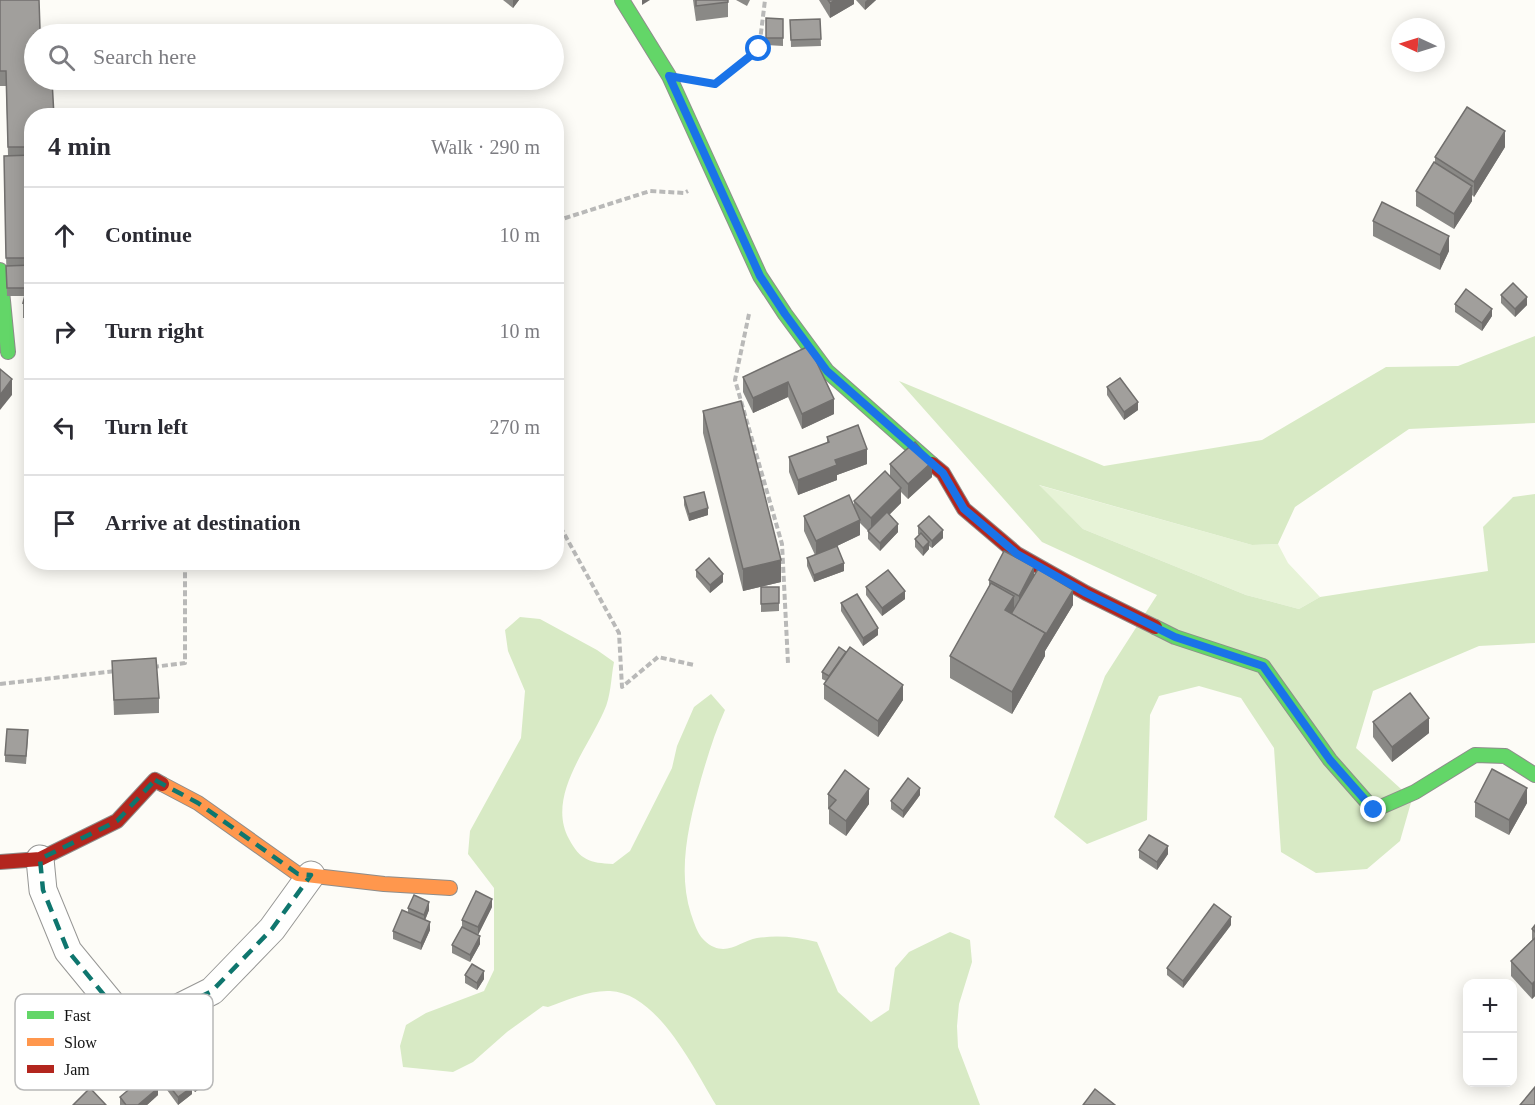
<!DOCTYPE html>
<html lang="en">
<head>
<meta charset="utf-8">
<style>
	:root { --surface:#fff; --page:#f7f7f7; --text:#2b2b33; --muted:#7c7c81; --line:#e1e1e2 }
	body { margin:0; font-family:"Times New Roman",serif; background:var(--page); color:var(--text) }
	.controls { position:absolute; right:18px; bottom:18px; display:grid; overflow:hidden; border-radius:12px; box-shadow:0 3px 15px #0003 }
	.controls button { width:54px; height:54px; display:grid; place-items:center; padding:0; border:0; border-bottom:2px solid var(--line); background:var(--surface); color:var(--text); font:30px sans-serif }
	.compass { position:absolute; left:1391px; top:18px; width:54px; height:54px; border-radius:50%; background:var(--surface); box-shadow:0 3px 15px #0003; rotate:274deg }
	.stop { position:absolute; width:18px; height:18px; margin:-14px; border:4px solid #1a73e8; border-radius:50%; background:#fff }
	.stop.end { background:#1a73e8; border-color:#fff; box-shadow:0 2px 6px #0008 }
	.list { margin:0; padding:0; list-style:none }
	h2 { display:flex; justify-content:space-between; align-items:center; height:78px; margin:0; padding:0 24px; font-size:26px }
	h2 small { font-size:20px; font-weight:400; color:var(--muted) }
	.list li { display:grid; grid-template-columns:39px 1fr auto; gap:18px; align-items:center; box-sizing:border-box; height:96px; padding:0 24px; border-top:2px solid var(--line) }
	.list b { display:block; font-size:22px; white-space:nowrap }
	.list em { font-size:20px; font-style:normal; color:var(--muted) }
	.icon { flex:none; width:33px; height:33px; fill:none; stroke:currentColor; stroke-width:2; stroke-linecap:round; stroke-linejoin:round }
	.map { position:relative; flex:none; width:1535px; height:1105px; overflow:hidden }
	.search { position:absolute; background:var(--surface); box-shadow:0 3px 15px #0003; left:24px; top:24px; width:540px; height:66px; display:flex; align-items:center; gap:15px; box-sizing:border-box; padding:0 21px; border-radius:33px; color:var(--muted); font-size:22px }
	.panel { position:absolute; background:var(--surface); box-shadow:0 3px 15px #0003; left:24px; top:108px; width:540px; height:462px; border-radius:24px }
	.map>svg:first-child { display:block }
	.green { fill:#e7f3d7 }
	.forest { fill:#d8eac5 }
	.lines { fill:none; stroke-linecap:round; stroke-linejoin:round }
	.street-casing { stroke:#979795; stroke-width:29 }
	.fast-casing { stroke:#8e8d8b; stroke-width:16 }
	.slow-casing { stroke:#8e8d8b; stroke-width:16 }
	.jam-casing { stroke:#8e8d8b; stroke-width:16 }
	.path { stroke:#b9b9b8; stroke-width:4; stroke-dasharray:6 3; stroke-linecap:butt }
	.street { stroke:#fffffe; stroke-width:27 }
	.fast { stroke:#63d668; stroke-width:14 }
	.slow { stroke:#ff974d; stroke-width:14 }
	.jam { stroke:#b3261e; stroke-width:14 }
	.wall { fill:#8a8986 }
	.shaded-wall { fill:#716f6d }
	.building { fill:#a19f9c; stroke:#716f6d; stroke-width:1.5 }
	.route { stroke:#1a73e8; stroke-width:8 }
	.marked { fill:none; stroke:#0f766e; stroke-width:4.5; stroke-dasharray:12 8; stroke-linejoin:round }
	.key { fill:#fff; stroke:#b8b8b8; stroke-width:1.5 }
	.key-label { font-size:16px; fill:#111 }
</style>
</head>
<body>
<div class="map">
<svg width="1535" height="1105" viewBox="0 0 1535 1105">
	<rect width="100%" height="100%" fill="#fdfcf7"/>
	<path class="green" d="M1038,485L1252,545L1278,544L1288,563L1320,597L1299,609L1246,595L1083,529Z"/>
	<g class="forest">
		<path d="M1535,336V423L1409,429L1295,507L1278,544L1252,545L1039,485L1083,529L1246,595L1299,609L1320,597L1488,571L1483,527L1513,497L1535,494V643L1479,646L1373,691L1356,748L1412,799L1400,841L1367,869L1316,873L1281,852L1274,748L1241,698L1199,686L1159,696L1150,715L1147,820L1087,844L1054,817L1105,676L1157,595L1042,542L899,381L1104,466L1262,440L1386,367L1458,366Z"/>
		<path d="M520,617L540,619L597,650L614,662C611,677 611,697 604,711C588,748 546,797 569,839C580,860 590,863 613,864L630,851L672,768L677,746L694,707L711,694L725,710C715,732 708,755 701,779C689,823 677,870 691,914C696,928 699,940 714,947C730,954 743,940 757,938C778,935 797,937 817,942L838,992L871,1022L889,1010L895,968L909,952L950,932L970,940L972,962L959,1004L957,1026L958,1047L980,1105H716C694,1069 658,993 610,991C590,990 567,1000 548,1007L543,1006L507,1032L473,1062L453,1072L403,1067L400,1046L406,1025L426,1013L484,991L494,970V888L468,854L470,831L521,738L525,691L508,651L505,630Z"/>
	</g>
	<g class="lines">
		<g class="street-casing">
			<path id="street" d="M40,859L43,890L68,951L114,1007L152,1021L212,991L272,929L311,875"/>
		</g>
		<g class="fast-casing">
			<g id="fast">
				<path d="M622,0L669,76L760,276L785,314L827,371L932,464"/>
				<path d="M0,270L8,352"/>
				<path d="M1155,627L1175,637L1263,666L1330,760L1374,810L1415,792L1475,755L1505,756L1535,775"/>
			</g>
		</g>
		<g class="slow-casing">
			<path id="slow" d="M162,784L198,803L298,874L384,884L450,888"/>
		</g>
		<g class="jam-casing">
			<g id="jam">
				<path d="M932,464L943,473L964,509L1017,554L1086,593L1155,627"/>
				<path d="M0,862L40,859L117,821L155,780L162,784"/>
			</g>
		</g>
		<g class="path">
			<path d="M705,82L715,84L759,49L765,0"/>
			<path d="M556,221L650,191L684,193L688,191"/>
			<path d="M749,314L735,380L782,544L788,663"/>
			<path d="M556,519L619,633L622,687L658,657L694,665"/>
			<path d="M153,667L185,663V562"/>
			<path d="M0,684L116,671"/>
		</g>
		<use href="#street" class="street"/>
		<use href="#fast" class="fast"/>
		<use href="#slow" class="slow"/>
		<use href="#jam" class="jam"/>
	</g>
	<g class="wall">
		<path d="M0,0L34,80H71V84H53L32,116V319L31,318H23V303L25,296H7L4,171L8,155L6,86H0Z"/>
		<path d="M503,0H519L513,8Z"/>
		<path d="M693,0H728V17L696,21Z"/>
		<path d="M736,0H750L747,6Z"/>
		<path d="M819,0H854V4L830,18Z"/>
		<path d="M856,0H876L865,10Z"/>
		<path d="M766,18L783,19V46L766,45Z"/>
		<path d="M820,19L821,46L791,47L790,20Z"/>
		<path d="M1505,147L1474,197L1472,195V201L1454,229L1416,206V191L1435,163V157Z"/>
		<path d="M1373,221L1449,251L1440,270L1373,236Z"/>
		<path d="M1501,295L1527,305L1515,317L1501,303Z"/>
		<path d="M1455,304L1492,316L1482,331L1455,312Z"/>
		<path d="M809,346L834,414L802,429L788,397L753,413L743,392V377Z"/>
		<path d="M1107,387L1138,410L1124,420L1107,395Z"/>
		<path d="M32,401V416L28,414V406Z"/>
		<path d="M703,411L781,582L743,591L703,433Z"/>
		<path d="M827,437L867,464L837,475V480L798,495L789,472V457L827,443Z"/>
		<path d="M890,464L932,477L908,499L901,492V503L889,515L898,532L880,551L868,539V531L860,523V535L837,546L844,571L814,582L807,566V558L815,555L804,531V516L854,507V501L890,477Z"/>
		<path d="M684,497L708,515L689,521L684,505Z"/>
		<path d="M918,526L943,538L932,548L929,546V549L923,556L915,547V539L919,535L918,534Z"/>
		<path d="M696,570L723,582L710,593L696,577Z"/>
		<path d="M1034,575L1073,605L1045,651V656L1012,714L950,678V656L989,587V580Z"/>
		<path d="M761,587H779V611L761,612Z"/>
		<path d="M866,587L905,599L882,616L866,595Z"/>
		<path d="M841,603L878,635L863,646L841,611Z"/>
		<path d="M112,661L159,698V713L114,715Z"/>
		<path d="M822,672L903,700L878,737L824,699V684L826,681L822,679Z"/>
		<path d="M1373,722L1429,733L1392,762L1373,737Z"/>
		<path d="M28,738L26,764L5,762V755Z"/>
		<path d="M828,794L869,804L846,836L829,824V810L828,809Z"/>
		<path d="M920,795L903,818L891,809V801Z"/>
		<path d="M1475,802L1527,803L1509,835L1475,817Z"/>
		<path d="M1139,850L1168,854L1157,870L1139,858Z"/>
		<path d="M492,907L478,935L480,944L470,962L452,953V945L462,927V920Z"/>
		<path d="M408,908L429,910L425,920L430,930L421,950L393,939V931L408,913Z"/>
		<path d="M1231,925L1183,988L1167,975V968Z"/>
		<path d="M1535,925V996L1532,999L1511,976V961L1532,940V929Z"/>
		<path d="M465,975L484,979L477,990L465,983Z"/>
		<path d="M182,1069L213,1079L195,1092L192,1089V1094L178,1105L167,1090V1083L182,1074Z"/>
		<path d="M158,1095L147,1105H120V1097Z"/>
	</g>
	<g class="shaded-wall">
		<path d="M513,0H519L513,8Z"/>
		<path d="M642,0H650L642,5Z"/>
		<path d="M836,0H854V4L830,18V3Z"/>
		<path d="M867,0H876L865,10V2Z"/>
		<path d="M1505,131V147L1474,197V182Z"/>
		<path d="M1472,186V201L1454,229V214Z"/>
		<path d="M1449,236V251L1440,270V255Z"/>
		<path d="M1527,297V305L1515,317V309Z"/>
		<path d="M1492,309V316L1482,331V323Z"/>
		<path d="M12,379V395L0,410V395Z"/>
		<path d="M788,382V397L753,413V398Z"/>
		<path d="M834,399V414L802,429V414Z"/>
		<path d="M1138,402V410L1124,420V412Z"/>
		<path d="M867,449V464L837,475V480L798,495V480L835,460Z"/>
		<path d="M932,462V477L908,499V484Z"/>
		<path d="M901,488V503L871,533V518Z"/>
		<path d="M708,508V515L689,521V514Z"/>
		<path d="M860,520V535L816,556V541Z"/>
		<path d="M898,524V532L880,551V543Z"/>
		<path d="M943,530V538L932,548V541Z"/>
		<path d="M929,542V549L923,556V548Z"/>
		<path d="M781,560V582L743,591V569Z"/>
		<path d="M844,563V571L814,582V575Z"/>
		<path d="M1034,567V582L1019,612V596Z"/>
		<path d="M723,574V582L710,593V585Z"/>
		<path d="M1073,590V605L1045,651V656L1012,714V692L1045,633Z"/>
		<path d="M905,591V599L882,616V608Z"/>
		<path d="M1014,596V618L1005,610Z"/>
		<path d="M878,628V635L863,646V638Z"/>
		<path d="M903,685V700L878,737V721Z"/>
		<path d="M1429,718V733L1392,762V747Z"/>
		<path d="M920,788V795L903,818V811Z"/>
		<path d="M1527,788V803L1509,835V820Z"/>
		<path d="M869,789V804L846,836V821Z"/>
		<path d="M1168,846V854L1157,870V862Z"/>
		<path d="M492,899V907L478,935V927Z"/>
		<path d="M429,902V910L424,923V915Z"/>
		<path d="M1231,917V925L1183,988V981Z"/>
		<path d="M430,922V930L421,950V943Z"/>
		<path d="M480,936V944L470,962V955Z"/>
		<path d="M484,971V979L477,990V983Z"/>
		<path d="M1535,981V996L1532,999V984Z"/>
		<path d="M213,1071V1079L195,1092V1085Z"/>
		<path d="M192,1087V1094L178,1105V1097Z"/>
		<path d="M158,1088V1095L147,1105H138Z"/>
	</g>
	<g class="building">
		<path d="M0,0H39L40,29L70,28V34H34V80H52L54,116H32V147H8L6,71H0Z"/>
		<path d="M696,0H728V2L696,6Z"/>
		<path d="M828,0H836L830,3Z"/>
		<path d="M766,18L783,19V38H766Z"/>
		<path d="M820,19L821,39L791,40L790,20Z"/>
		<path d="M1467,107L1505,131L1474,182L1435,157Z"/>
		<path d="M32,155V258H6L4,156Z"/>
		<path d="M1434,162L1472,186L1454,214L1416,191Z"/>
		<path d="M1382,202L1449,236L1440,255L1373,221Z"/>
		<path d="M32,265V288H7L6,266Z"/>
		<path d="M1513,283L1527,297L1515,309L1501,295Z"/>
		<path d="M1466,289L1492,309L1482,323L1455,304Z"/>
		<path d="M25,295H32V304L31,302L23,303Z"/>
		<path d="M809,346L834,399L802,414L788,382L753,398L743,377Z"/>
		<path d="M0,369L12,379L0,395Z"/>
		<path d="M1120,378L1138,402L1124,412L1107,387Z"/>
		<path d="M32,401V408L28,406Z"/>
		<path d="M741,401L781,560L743,569L703,411Z"/>
		<path d="M858,425L867,449L835,460L837,465L798,480L789,457L829,442L827,437Z"/>
		<path d="M915,442L932,462L908,484L890,464Z"/>
		<path d="M885,471L901,488L871,518L854,501Z"/>
		<path d="M704,492L708,508L689,514L684,497Z"/>
		<path d="M849,495L860,520L816,541L804,516Z"/>
		<path d="M887,512L898,524L880,543L868,531Z"/>
		<path d="M929,516L943,530L932,541L918,526Z"/>
		<path d="M921,533L929,542L923,548L915,539Z"/>
		<path d="M837,546L844,563L814,575L807,558Z"/>
		<path d="M1004,551L1034,567L1019,596L989,580Z"/>
		<path d="M709,558L723,574L710,585L696,570Z"/>
		<path d="M1038,569L1073,590L1045,636V633L1011,614Z"/>
		<path d="M888,570L905,591L882,608L866,587Z"/>
		<path d="M991,583L1014,596L1005,610L1045,633L1012,692L950,656Z"/>
		<path d="M761,587H779V603L761,604Z"/>
		<path d="M857,594L878,628L863,638L841,603Z"/>
		<path d="M839,647L846,652L829,676L822,672Z"/>
		<path d="M850,647L903,685L878,721L824,684Z"/>
		<path d="M156,658L159,698L114,700L112,661Z"/>
		<path d="M1410,693L1429,718L1392,747L1373,722Z"/>
		<path d="M7,729L28,730L26,756L5,755Z"/>
		<path d="M1492,769L1527,788L1509,820L1475,802Z"/>
		<path d="M845,770L869,789L846,821L829,808L836,800L828,794Z"/>
		<path d="M908,778L920,788L903,811L891,801Z"/>
		<path d="M1149,835L1168,846L1157,862L1139,850Z"/>
		<path d="M476,891L492,899L478,927L462,920Z"/>
		<path d="M414,895L429,902L424,915L408,908Z"/>
		<path d="M1214,904L1231,917L1183,981L1167,968Z"/>
		<path d="M402,910L430,922L421,943L393,931Z"/>
		<path d="M1535,925V932L1532,929Z"/>
		<path d="M462,927L480,936L470,955L452,945Z"/>
		<path d="M1535,938V981L1532,984L1511,961Z"/>
		<path d="M472,964L484,971L477,983L465,975Z"/>
		<path d="M180,1072L192,1087L178,1097L167,1083Z"/>
		<path d="M147,1074L158,1088L138,1105H126L120,1097Z"/>
		<path d="M1535,1087V1105H1520Z"/>
		<path d="M90,1088L106,1105H73Z"/>
		<path d="M1095,1089L1115,1105H1083Z"/>
	</g>
	<g class="lines">
		<path class="route" d="M759,49L715,84L669,76L760,276L785,314L827,371L943,473L964,509L1017,554L1086,593L1175,637L1263,666L1330,760L1374,810"/>
	</g>
	<path class="marked" d="M155,780L198,803L298,874L311,875L272,929L212,991L152,1021L114,1007L68,951L43,890L40,859L117,821Z"/>
	<rect x="15" y="994" width="198" height="96" rx="9" class="key"/>
	<rect x="27" y="1011" width="27" height="8" fill="#63d668"/>
	<rect x="27" y="1038" width="27" height="8" fill="#ff974d"/>
	<rect x="27" y="1065" width="27" height="8" fill="#b3261e"/>
	<g class="key-label">
		<text x="64" y="1021">Fast</text>
		<text x="64" y="1048">Slow</text>
		<text x="64" y="1075">Jam</text>
	</g>
</svg>
<div class="controls">
<button>+</button>
<button>−</button>
</div>
<svg class="compass" viewBox="-18 -18 36 36"><path d="M0-13l5 13h-10z" fill="#e53935"/><path d="M0 13l5-13h-10z" fill="#7c7c81"/></svg>
<div class="stop" style="left:759px;top:49px"></div>
<div class="stop end" style="left:1374px;top:810px"></div>
<div class="search"><svg class="icon" aria-label="search" viewBox="0 0 24 24"><circle cx="10" cy="10" r="6"/><path d="M15 15l6 6"/></svg>Search here</div>
<section class="panel">
<h2>4 min<small>Walk · 290 m</small></h2>
<ul class="list">
<li><svg class="icon" aria-label="ahead" viewBox="0 0 24 24"><path d="M12 20V5M6 11l6-6 6 6"/></svg><div><b>Continue</b></div><em>10 m</em></li>
<li><svg class="icon" aria-label="right" viewBox="0 0 24 24"><path d="M7 20v-9h11M14 6l5 5-5 5"/></svg><div><b>Turn right</b></div><em>10 m</em></li>
<li><svg class="icon" aria-label="left" viewBox="0 0 24 24"><path d="M17 20v-9H6M10 6l-5 5 5 5"/></svg><div><b>Turn left</b></div><em>270 m</em></li>
<li><svg class="icon" aria-label="arrive" viewBox="0 0 24 24"><path d="M6 21V4h12l-3 4 3 4H6"/></svg><div><b>Arrive at destination</b></div></li>
</ul>
</section>
</div>
</body>
</html>
